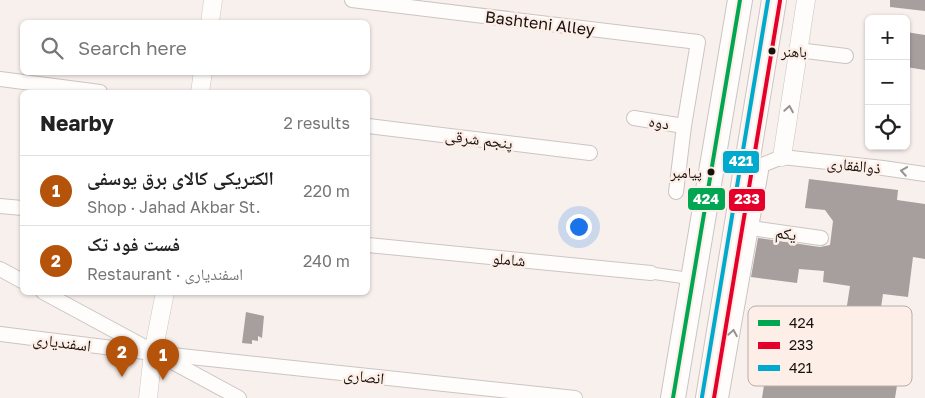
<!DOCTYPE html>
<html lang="en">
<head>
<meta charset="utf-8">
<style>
	:root { --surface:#fff; --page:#f2f2f2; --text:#222; --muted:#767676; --line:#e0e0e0; --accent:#b45309 }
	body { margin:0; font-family:"Golos Text","Noto Naskh Arabic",sans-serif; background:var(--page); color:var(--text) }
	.controls { position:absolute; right:15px; top:15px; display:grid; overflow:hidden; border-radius:8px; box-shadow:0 1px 4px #0004 }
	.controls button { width:45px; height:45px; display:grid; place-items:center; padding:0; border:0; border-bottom:1px solid var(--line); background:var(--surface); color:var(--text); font:25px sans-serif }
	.you { position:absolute; left:578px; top:226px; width:18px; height:18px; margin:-12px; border:4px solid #fff; border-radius:50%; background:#1a73e8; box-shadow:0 0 0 8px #1a73e833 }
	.badge { display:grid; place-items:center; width:32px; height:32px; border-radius:50%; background:var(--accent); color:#fff; font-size:16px; font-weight:700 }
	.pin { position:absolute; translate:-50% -41px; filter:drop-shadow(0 1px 2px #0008) }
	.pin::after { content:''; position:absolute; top:26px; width:18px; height:15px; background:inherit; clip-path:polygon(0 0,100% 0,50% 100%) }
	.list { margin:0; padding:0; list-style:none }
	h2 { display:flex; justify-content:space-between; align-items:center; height:65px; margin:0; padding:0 20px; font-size:21px }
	h2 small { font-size:16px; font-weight:400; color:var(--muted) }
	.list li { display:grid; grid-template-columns:32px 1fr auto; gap:15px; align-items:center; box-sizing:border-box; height:70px; padding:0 20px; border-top:1px solid var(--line) }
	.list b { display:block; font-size:19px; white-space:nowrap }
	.list p { margin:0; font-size:16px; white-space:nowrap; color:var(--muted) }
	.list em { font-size:16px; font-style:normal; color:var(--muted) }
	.icon { flex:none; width:28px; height:28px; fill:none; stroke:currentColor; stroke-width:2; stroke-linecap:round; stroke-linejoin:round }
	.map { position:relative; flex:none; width:925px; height:398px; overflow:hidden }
	.search { position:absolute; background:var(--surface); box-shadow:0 1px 4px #0004; left:20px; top:20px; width:350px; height:55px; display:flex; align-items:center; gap:12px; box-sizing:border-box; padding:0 18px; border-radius:8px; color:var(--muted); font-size:19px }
	.panel { position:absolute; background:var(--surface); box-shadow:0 1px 4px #0004; left:20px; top:90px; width:350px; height:205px; border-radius:8px }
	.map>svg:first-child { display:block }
	.building { fill:#a69f9d }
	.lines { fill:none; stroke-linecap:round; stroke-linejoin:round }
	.pedestrian-casing { stroke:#cbc5c2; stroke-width:13 }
	.minor-casing { stroke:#cbc5c2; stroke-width:16 }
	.tertiary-casing { stroke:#cbc5c2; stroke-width:19 }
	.trunk-casing { stroke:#cbc5c2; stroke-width:26 }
	.pedestrian { stroke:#fefdfc; stroke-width:11 }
	.minor { stroke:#fefdfc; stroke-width:14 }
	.tertiary { stroke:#fefdfc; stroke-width:18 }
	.trunk { stroke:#fefdfc; stroke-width:24 }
	.bus-1-casing { stroke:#fdefe8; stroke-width:8 }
	.bus-2-casing { stroke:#fdefe8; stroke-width:8 }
	.bus-3-casing { stroke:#fdefe8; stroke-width:8 }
	.bus-1 { stroke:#00a651; stroke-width:4 }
	.bus-2 { stroke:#e4002b; stroke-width:4 }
	.bus-3 { stroke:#00a9ce; stroke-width:4 }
	.oneway { stroke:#969391 }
	.bus-dot { fill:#18120f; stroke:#fdefe8; stroke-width:2 }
	.labels { text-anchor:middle; stroke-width:5; stroke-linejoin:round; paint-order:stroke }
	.bus-label { font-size:15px; fill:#18120f; stroke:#fdefe8; text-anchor:start }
	.street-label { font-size:16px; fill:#18120f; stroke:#fdefe8 }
	.key { fill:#fdefe8; stroke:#b8ada7; stroke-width:1 }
	.key-label { font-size:14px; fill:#18120f }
	.line-badge { stroke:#fdefe8; stroke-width:2 }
	.badge-label { font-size:14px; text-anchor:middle; font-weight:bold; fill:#fff }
</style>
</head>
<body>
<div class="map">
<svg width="925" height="398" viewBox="0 0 925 398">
	<rect width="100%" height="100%" fill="#f8f0ed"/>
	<g class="building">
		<path d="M890,0H925V11L890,7Z"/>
		<path d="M906,32L925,35V70L906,67Z"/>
		<path d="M809,179L898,190L897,200L925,204V259L913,257L908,297L883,294L872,369L899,373L895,398H762L769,353L838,364L850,286L823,282L824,271L799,269L797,283L751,277L758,238L820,247L830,245L833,221L825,210L805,208Z"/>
		<path d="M246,312L264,316L262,338L258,336V341L252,340V344L242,343Z"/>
	</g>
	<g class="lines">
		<g class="pedestrian-casing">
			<path id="pedestrian" d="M651,273L693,279"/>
		</g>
		<g class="minor-casing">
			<g id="minor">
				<path d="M352,0L698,42L684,126L676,192"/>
				<path d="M798,50L846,56"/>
				<path d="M0,79L100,92"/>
				<path d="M634,118L684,126"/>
				<path d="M368,126L590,153"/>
				<path d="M0,206L22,208"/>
				<path d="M751,228L821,238"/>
				<path d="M368,245L651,273"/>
				<path d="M0,269L22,281"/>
				<path d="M43,292L239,398"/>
				<path d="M0,334L153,353L575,398"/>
				<path d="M721,398L762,165L782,157L883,168L925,174"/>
			</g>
		</g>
		<g class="tertiary-casing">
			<g id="tertiary">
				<path d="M210,22L213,0"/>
				<path d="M200,92L203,72"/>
				<path d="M782,157L806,0"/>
				<path d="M148,398L153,353L165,292"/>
			</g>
		</g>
		<g class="trunk-casing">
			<g id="trunk">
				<path d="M673,398L740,0"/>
				<path d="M708,398L774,0"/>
			</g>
		</g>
		<use href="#pedestrian" class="pedestrian"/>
		<use href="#minor" class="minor"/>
		<use href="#tertiary" class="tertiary"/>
		<use href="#trunk" class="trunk"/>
		<g class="bus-1-casing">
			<path id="bus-1" d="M673,398L740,0"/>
		</g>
		<g class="bus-2-casing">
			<path id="bus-2" d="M714,398L780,1"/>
		</g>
		<g class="bus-3-casing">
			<path id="bus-3" d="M702,397L768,0"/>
		</g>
		<use href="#bus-1" class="bus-1"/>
		<use href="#bus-2" class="bus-2"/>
		<use href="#bus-3" class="bus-3"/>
	</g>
	<defs><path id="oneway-chevron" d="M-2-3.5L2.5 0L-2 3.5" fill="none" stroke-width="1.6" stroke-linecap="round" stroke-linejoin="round" transform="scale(1.25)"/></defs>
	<g class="oneway">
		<use href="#oneway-chevron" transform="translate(789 109) rotate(-81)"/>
		<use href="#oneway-chevron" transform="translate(904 171) rotate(-171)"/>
		<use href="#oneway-chevron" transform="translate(733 333) rotate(-80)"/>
	</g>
	<g class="bus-dot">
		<circle cx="772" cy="51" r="4.5"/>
		<circle cx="711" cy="172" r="4.5"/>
	</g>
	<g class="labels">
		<g class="bus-label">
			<text x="781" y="57">باهنر</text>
			<text x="702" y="178" text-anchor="end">پیامبر</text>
		</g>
		<g class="street-label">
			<text transform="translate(540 23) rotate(7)" y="6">Bashteni Alley</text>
			<text transform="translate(659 122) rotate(9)" y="6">دوه</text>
			<text transform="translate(479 139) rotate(7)" y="6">پنجم شرقی</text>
			<text transform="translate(854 165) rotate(6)" y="6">ذوالفقاری</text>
			<text transform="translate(786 233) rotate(8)" y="6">یکم</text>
			<text transform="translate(509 259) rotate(5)" y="6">شاملو</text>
			<text transform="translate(62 342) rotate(7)" y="6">اسفندیاری</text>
			<text transform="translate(364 376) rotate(6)" y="6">انصاری</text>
		</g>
	</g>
	<rect x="748" y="306" width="164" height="80" rx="8" class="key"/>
	<rect x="758" y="320" width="22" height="6" fill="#00a651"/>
	<rect x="758" y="342" width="22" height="7" fill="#e4002b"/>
	<rect x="758" y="365" width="22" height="6" fill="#00a9ce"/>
	<g class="key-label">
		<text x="789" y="328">424</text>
		<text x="789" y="350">233</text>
		<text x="789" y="373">421</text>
	</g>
	<g class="line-badge">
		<rect x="722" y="150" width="38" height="24" rx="5" fill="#00a9ce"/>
		<rect x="687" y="187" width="39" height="24" rx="5" fill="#00a651"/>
		<rect x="728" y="188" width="38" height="24" rx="5" fill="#e4002b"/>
	</g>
	<g class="badge-label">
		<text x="741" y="166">421</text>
		<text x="706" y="204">424</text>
		<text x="747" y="204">233</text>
	</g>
</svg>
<div class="controls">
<button>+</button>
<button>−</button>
<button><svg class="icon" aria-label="locate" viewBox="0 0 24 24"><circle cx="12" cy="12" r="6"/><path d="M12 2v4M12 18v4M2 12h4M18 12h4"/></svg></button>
</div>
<div class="you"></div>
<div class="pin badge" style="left:163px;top:380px">1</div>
<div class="pin badge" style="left:122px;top:377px">2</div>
<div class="search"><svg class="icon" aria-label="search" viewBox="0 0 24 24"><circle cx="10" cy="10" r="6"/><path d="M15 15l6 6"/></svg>Search here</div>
<section class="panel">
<h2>Nearby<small>2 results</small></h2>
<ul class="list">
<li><span class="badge">1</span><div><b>الکتریکی کالای برق یوسفی</b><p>Shop · Jahad Akbar St.</p></div><em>220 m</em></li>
<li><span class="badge">2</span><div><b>فست فود تک</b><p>Restaurant · اسفندیاری</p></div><em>240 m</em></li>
</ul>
</section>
</div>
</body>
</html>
